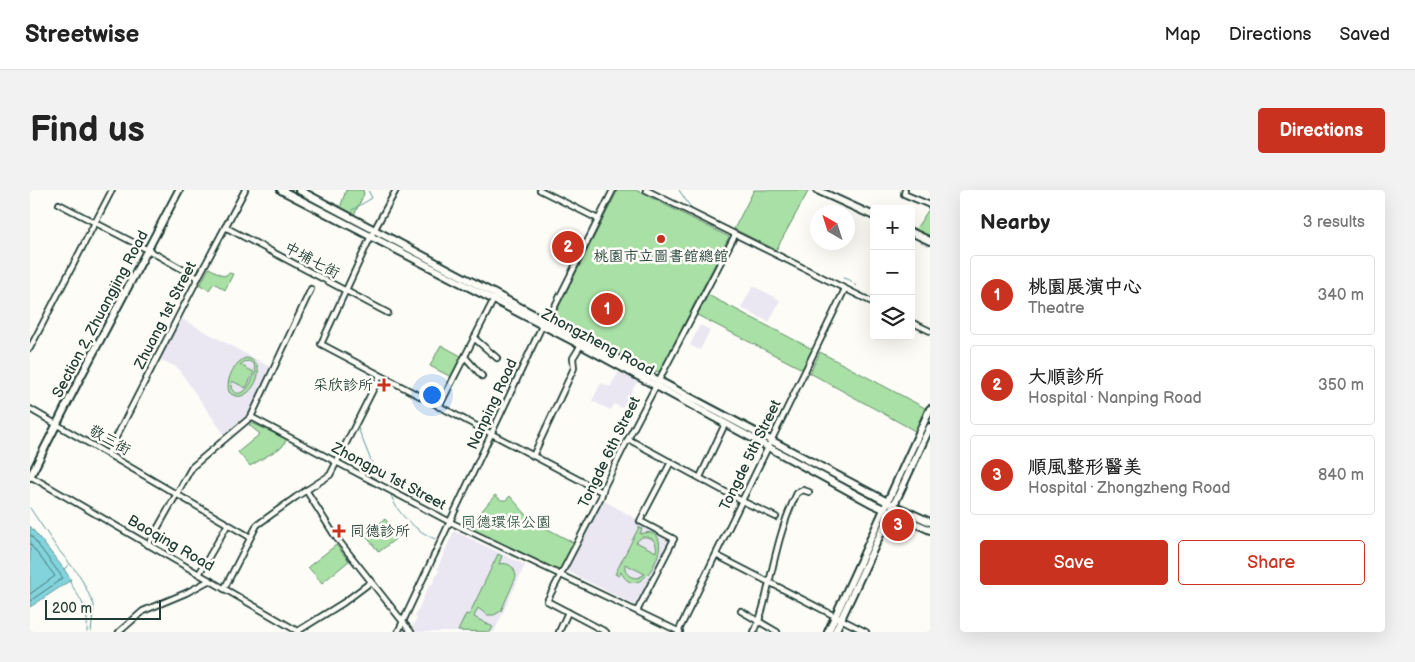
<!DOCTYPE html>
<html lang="en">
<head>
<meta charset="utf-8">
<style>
	:root { --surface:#fff; --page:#f2f2f2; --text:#222; --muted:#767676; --line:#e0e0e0; --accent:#c8321e }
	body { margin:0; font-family:"Balsamiq Sans","LXGW WenKai TC",sans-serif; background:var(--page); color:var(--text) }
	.controls { position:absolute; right:15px; top:15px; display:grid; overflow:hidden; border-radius:5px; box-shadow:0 5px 20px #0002 }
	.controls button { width:45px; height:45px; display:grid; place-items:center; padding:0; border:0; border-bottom:1px solid var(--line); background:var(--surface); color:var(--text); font:25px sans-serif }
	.compass { position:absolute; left:780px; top:15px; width:45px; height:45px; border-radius:50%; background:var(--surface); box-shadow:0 5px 20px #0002; rotate:321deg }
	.scale { position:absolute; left:15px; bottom:12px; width:116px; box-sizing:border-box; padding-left:5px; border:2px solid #1f3d34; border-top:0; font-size:14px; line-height:18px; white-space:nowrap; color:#1f3d34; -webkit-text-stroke:4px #fdfcf7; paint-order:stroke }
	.you { position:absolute; left:401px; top:204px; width:18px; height:18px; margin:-12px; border:4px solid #fff; border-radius:50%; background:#1a73e8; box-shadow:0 0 0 8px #1a73e833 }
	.badge { display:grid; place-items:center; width:32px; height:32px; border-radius:50%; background:var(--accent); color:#fff; font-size:16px; font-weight:700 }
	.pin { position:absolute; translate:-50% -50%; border:2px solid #fff; box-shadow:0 1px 5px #0006 }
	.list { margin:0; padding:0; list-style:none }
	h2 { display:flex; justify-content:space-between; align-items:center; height:65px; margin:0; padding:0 20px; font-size:21px }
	h2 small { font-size:16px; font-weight:400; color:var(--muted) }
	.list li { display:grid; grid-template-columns:32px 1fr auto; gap:15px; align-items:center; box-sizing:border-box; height:80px; margin:0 10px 10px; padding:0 10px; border:1px solid var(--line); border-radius:5px }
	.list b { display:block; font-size:19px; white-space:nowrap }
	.list p { margin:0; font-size:16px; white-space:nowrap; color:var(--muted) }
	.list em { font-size:16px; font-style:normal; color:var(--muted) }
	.actions { display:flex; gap:10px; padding:15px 20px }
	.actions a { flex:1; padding:11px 0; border:1px solid var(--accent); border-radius:5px; text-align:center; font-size:18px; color:var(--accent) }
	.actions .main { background:var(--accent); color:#fff }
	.icon { flex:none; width:28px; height:28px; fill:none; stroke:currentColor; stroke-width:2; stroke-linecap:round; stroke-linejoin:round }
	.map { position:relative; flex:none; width:900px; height:442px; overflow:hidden; border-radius:5px }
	header { display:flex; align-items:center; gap:30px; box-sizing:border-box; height:70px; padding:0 25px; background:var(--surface); border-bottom:1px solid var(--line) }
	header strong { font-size:24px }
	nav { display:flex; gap:28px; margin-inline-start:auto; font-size:18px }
	.intro { display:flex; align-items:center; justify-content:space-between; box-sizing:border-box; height:120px; padding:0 30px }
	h1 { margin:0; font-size:35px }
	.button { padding:12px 22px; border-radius:5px; background:var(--accent); color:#fff; font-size:18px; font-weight:700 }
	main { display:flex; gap:30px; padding:0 30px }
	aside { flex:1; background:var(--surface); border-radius:5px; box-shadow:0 5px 20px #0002 }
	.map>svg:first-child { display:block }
	.built { fill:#eae6f2 }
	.green { fill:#a8e0a5; stroke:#648e6c; fill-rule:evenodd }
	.water { fill:#83d3dd; stroke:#5b9799 }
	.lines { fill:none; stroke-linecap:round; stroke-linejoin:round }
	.shore { stroke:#477978; stroke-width:1 }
	.stream { stroke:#5b9799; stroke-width:1 }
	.street-casing { stroke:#1f3d34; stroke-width:8 }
	.secondary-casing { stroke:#1f3d34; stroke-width:10 }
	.street { stroke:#fdfcf7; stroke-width:4.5 }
	.secondary { stroke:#fdfcf7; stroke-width:6 }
	.poi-dot { fill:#c8321e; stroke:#fdfcf7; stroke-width:2 }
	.labels { text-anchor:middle; stroke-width:5; stroke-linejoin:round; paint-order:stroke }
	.poi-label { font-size:15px; fill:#1f3d34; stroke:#fdfcf7 }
	.street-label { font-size:15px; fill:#1f3d34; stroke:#fdfcf7 }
	.park-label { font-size:15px; fill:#3a5e4b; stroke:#fdfcf7 }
</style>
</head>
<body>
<header>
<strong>Streetwise</strong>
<nav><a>Map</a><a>Directions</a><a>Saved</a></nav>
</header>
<div class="intro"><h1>Find us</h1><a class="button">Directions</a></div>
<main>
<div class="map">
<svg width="900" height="442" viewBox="0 0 900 442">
	<rect width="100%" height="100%" fill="#fdfcf7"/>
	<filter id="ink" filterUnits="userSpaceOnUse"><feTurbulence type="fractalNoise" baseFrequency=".02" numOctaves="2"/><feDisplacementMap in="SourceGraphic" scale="10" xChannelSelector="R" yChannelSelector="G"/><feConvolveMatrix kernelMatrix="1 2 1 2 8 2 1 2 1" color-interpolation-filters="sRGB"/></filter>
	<g filter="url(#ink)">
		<g class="built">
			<path d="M723,96L750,110L739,132L711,118Z"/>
			<path d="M150,128L240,177L219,223L194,244L147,177L129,169Z"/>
			<path d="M670,135L680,140L670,160L660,155Z"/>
			<path d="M590,180L608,190L592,218L584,214L581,220L562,211L571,193L580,197Z"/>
			<path d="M573,310L608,330L607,333L641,351L607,416L537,381Z"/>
			<path d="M424,341L495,375L464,442H384L382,439L387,428L385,426L400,394L402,395L409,380L407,379Z"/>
		</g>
		<g class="green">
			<path d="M316,0H333L334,4L324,25L310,18Z"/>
			<path d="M588,0H606L699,47L630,181L625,182L618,178L526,130L524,126Z"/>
			<path d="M724,0H779L746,60L704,39Z"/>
			<path d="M899,19H900V46L885,40Z"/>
			<path d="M179,78L194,86L199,83L203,84L195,100L184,93L179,100L170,95Z"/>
			<path d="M678,105L784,160L774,180L667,125Z"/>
			<path d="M411,155L431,166L421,187L400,176Z"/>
			<path d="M790,162L895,218L885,241L780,183Z"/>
			<path d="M216,168C244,171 218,221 199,202C195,190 205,171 216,168ZM219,171L224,174L226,182C221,191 218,205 205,203L201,198L202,191L216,198L224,182L210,175L214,172Z"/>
			<path d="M222,233L257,249L252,257L220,276L208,262L230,244L219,235Z"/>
			<path d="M465,305L471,310H476L480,306L501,330L544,353L530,381L442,340L450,323Z"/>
			<path d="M355,329L369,346L349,362L335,345Z"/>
			<path d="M609,337L612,339L610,344C655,330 611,423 591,382L589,386L585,384ZM612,347C622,346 628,352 626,362L606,352ZM595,374L615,384L608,388C599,388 594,383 595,374Z"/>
			<path d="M306,355L319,371L292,393L278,377Z"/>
			<path d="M468,364L472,366L469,374C478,372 485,376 486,387L471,421L464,425H457L448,418L444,427L463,437L460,442L428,441L436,424L439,425Z"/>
		</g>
		<path class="water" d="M0,336L34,379L41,390L0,417Z"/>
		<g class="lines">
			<g class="shore">
				<path d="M0,344L33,388L0,411"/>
				<path d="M0,354L25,386L0,404"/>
			</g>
			<g class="stream">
				<path d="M649,0L661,18"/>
				<path d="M322,20L342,8L338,0"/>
				<path d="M813,88L820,90L826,96"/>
				<path d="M328,238L345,281"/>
				<path d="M361,304C365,323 388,342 405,349"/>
				<path d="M0,318L27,358L50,386L64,415L61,442"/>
				<path d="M34,379L39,375"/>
				<path d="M39,391C51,410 59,419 57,442"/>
			</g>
			<g class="street-casing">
				<g id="street">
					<path d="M366,0L341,46L291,154L572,302"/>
					<path d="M510,0L568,29"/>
					<path d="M616,0L844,113"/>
					<path d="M875,0L874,4L900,15"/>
					<path d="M29,14L118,60L168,88"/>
					<path d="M195,37L358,123"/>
					<path d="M881,132L900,141"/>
					<path d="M444,148L467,168"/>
					<path d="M0,158L82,0"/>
					<path d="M435,167L452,186"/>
					<path d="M409,217L464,109"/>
					<path d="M0,219L220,347"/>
					<path d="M221,227L420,332L650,442"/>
					<path d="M598,249L712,311L746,327"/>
					<path d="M78,263L168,88L215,0"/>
					<path d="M503,266L544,178L543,168L551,155"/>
					<path d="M0,286L269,442"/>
					<path d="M670,287L695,234"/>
					<path d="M276,300L305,346L381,442"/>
					<path d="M118,355L162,277L221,227L281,99"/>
					<path d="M686,365L836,442"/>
					<path d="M169,384L198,334"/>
					<path d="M194,399L227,335L266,307L300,285L350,186"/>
					<path d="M607,421L644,349L610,331L641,272"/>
					<path d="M711,421L747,442"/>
					<path d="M268,441L313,413L341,392"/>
					<path d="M89,442L113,421L156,403L180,390"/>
					<path d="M368,442L512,136L525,116L583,0"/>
					<path d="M529,442L538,422"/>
					<path d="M576,442L517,411L571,307L574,297L598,249L705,45"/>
					<path d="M648,442L815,99"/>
					<path d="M724,442C732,427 735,410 739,393C746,362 753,331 767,303L773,300L779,302"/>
				</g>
			</g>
			<g class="secondary-casing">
				<g id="secondary">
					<path d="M251,0L551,155L843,314L900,340"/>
					<path d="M269,0L863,315L900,332"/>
					<path d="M787,0L844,26"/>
					<path d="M881,42L900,51"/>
					<path d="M0,287L49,190L149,0"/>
					<path d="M798,442L900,219"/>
					<path d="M805,442L900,237"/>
				</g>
			</g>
			<use href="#street" class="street"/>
			<use href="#secondary" class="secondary"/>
		</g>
	</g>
	<g class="poi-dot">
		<circle cx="631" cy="49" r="5"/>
		<path d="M351.5 187.5h5v5h5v5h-5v5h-5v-5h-5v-5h5z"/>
		<path d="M306.5 333.5h5v5h5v5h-5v5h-5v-5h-5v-5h5z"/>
	</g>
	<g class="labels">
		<g class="poi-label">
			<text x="631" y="71">桃園市立圖書館總館</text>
			<text x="343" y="200" text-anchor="end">采欣診所</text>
			<text x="320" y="346" text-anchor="start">同德診所</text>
		</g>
		<g class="street-label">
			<text transform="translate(282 70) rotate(28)" y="5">中埔七街</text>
			<text transform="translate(70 124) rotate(-62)" y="5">Section 2, Zhuangjing Road</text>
			<text transform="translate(135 125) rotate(-63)" y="5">Zhuang 1st Street</text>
			<text transform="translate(568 152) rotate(28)" y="5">Zhongzheng Road</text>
			<text transform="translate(462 214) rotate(-65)" y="5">Nanping Road</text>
			<text transform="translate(80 250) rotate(30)" y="5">敬三街</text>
			<text transform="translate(579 262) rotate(-64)" y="5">Tongde 6th Street</text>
			<text transform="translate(720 265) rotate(-64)" y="5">Tongde 5th Street</text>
			<text transform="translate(359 286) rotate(28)" y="5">Zhongpu 1st Street</text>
			<text transform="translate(141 353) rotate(30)" y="5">Baoqing Road</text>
		</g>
		<g class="park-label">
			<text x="476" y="337">同德環保公園</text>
		</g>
	</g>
</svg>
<div class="controls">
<button>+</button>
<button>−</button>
<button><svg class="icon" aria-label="layers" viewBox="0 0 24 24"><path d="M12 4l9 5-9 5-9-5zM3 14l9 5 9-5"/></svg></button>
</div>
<svg class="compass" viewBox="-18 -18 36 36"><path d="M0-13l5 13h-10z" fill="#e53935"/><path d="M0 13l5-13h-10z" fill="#767676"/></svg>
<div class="scale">200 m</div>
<div class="you"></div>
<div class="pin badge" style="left:577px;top:119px">1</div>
<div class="pin badge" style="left:538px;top:57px">2</div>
<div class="pin badge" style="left:868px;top:335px">3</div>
</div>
<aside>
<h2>Nearby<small>3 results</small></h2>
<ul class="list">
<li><span class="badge">1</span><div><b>桃園展演中心</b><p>Theatre</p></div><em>340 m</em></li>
<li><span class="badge">2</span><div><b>大順診所</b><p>Hospital · Nanping Road</p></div><em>350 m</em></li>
<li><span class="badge">3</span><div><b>順風整形醫美</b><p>Hospital · Zhongzheng Road</p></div><em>840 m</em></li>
</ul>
<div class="actions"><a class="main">Save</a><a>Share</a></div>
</aside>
</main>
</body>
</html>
